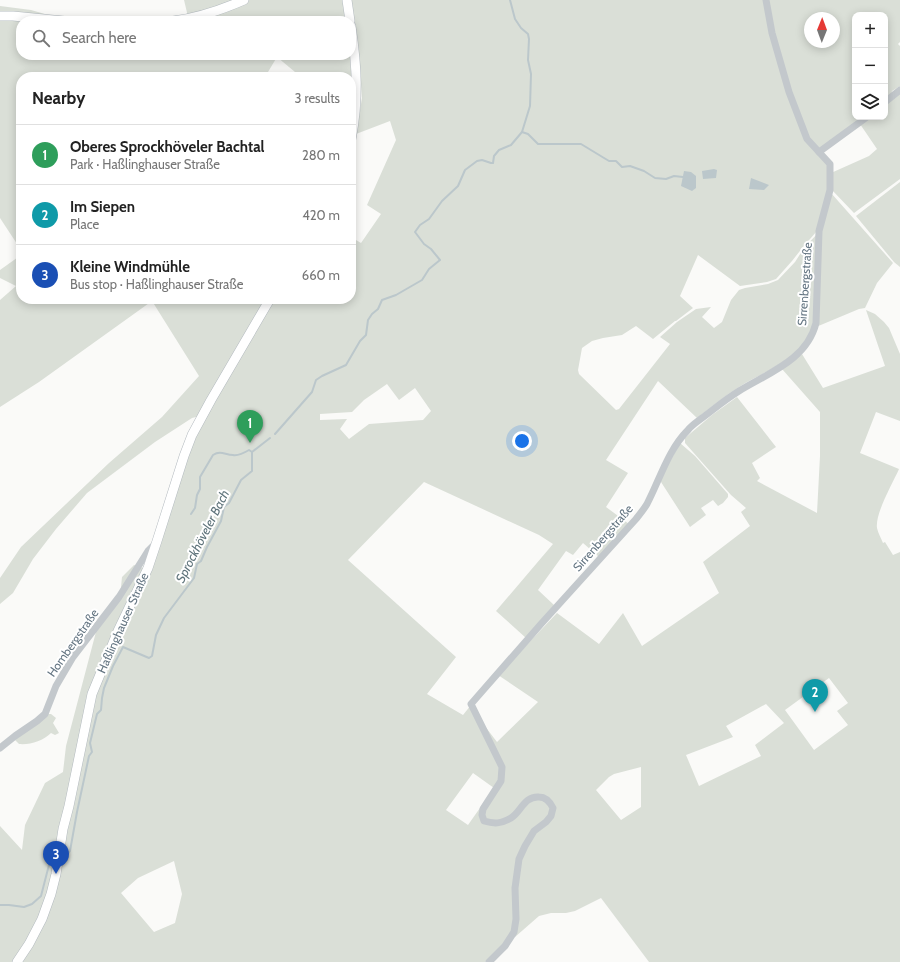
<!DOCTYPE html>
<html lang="en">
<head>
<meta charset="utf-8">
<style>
	:root { --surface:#fff; --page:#f2f2f2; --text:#222; --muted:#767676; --line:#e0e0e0; --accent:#1a73e8 }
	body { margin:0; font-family:Cabin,sans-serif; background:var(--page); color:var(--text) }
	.controls { position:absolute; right:12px; top:12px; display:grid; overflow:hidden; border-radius:8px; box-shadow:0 2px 10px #0003 }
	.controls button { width:36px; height:36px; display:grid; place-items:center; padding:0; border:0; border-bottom:1px solid var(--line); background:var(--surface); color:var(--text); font:20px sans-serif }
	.compass { position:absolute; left:804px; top:12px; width:36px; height:36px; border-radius:50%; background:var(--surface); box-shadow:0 2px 10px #0003; rotate:1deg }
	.you { position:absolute; left:522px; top:441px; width:14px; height:14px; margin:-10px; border:3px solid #fff; border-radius:50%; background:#1a73e8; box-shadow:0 0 0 6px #1a73e833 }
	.badge { display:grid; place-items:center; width:26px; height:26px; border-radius:50%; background:var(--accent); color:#fff; font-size:13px; font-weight:700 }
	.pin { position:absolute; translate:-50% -33px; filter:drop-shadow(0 1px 2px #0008) }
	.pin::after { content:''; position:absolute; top:21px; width:14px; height:12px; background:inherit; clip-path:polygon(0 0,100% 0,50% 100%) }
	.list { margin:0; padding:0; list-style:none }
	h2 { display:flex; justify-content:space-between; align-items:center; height:52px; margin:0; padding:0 16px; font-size:17px }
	h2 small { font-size:13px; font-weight:400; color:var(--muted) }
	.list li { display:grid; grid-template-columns:26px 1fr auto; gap:12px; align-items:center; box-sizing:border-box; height:60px; padding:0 16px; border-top:1px solid var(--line) }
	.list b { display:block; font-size:15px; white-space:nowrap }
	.list p { margin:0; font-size:13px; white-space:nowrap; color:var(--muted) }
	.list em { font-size:13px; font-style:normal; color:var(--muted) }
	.icon { flex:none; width:22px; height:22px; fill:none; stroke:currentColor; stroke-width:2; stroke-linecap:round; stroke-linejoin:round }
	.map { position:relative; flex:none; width:900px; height:962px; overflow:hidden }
	.search { position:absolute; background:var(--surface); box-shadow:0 2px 10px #0003; left:16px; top:16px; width:340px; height:44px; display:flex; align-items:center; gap:10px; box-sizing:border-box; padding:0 14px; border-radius:16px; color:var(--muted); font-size:15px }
	.panel { position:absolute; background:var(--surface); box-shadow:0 2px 10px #0003; left:16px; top:72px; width:340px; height:232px; border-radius:16px }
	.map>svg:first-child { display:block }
	.green { fill:#dadfd7; fill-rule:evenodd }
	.water { fill:#bbc7cb }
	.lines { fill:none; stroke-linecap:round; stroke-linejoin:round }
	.stream { stroke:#bbc7cb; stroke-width:2 }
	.secondary-casing { stroke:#b3babf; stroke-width:10 }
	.minor { stroke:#c3c8cc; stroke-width:7 }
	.secondary { stroke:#fff; stroke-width:9 }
	.labels { text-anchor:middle; stroke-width:4; stroke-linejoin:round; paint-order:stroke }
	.street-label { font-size:12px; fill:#657683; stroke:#fff }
	.water-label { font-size:13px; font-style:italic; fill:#60757c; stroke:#fff }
</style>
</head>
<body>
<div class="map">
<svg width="900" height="962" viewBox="0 0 900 962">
	<rect width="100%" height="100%" fill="#fafaf8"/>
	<g class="green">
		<path d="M184,0H342L347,21H189Z"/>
		<path d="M351,0H900V42L898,44L900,46V86L892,91L891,96L885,101V15H855V117H866L819,151L806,140L829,165V188L817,231L803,247L792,261L776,279L767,282L740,286L698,255L680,296L693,308L676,321H675L653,339L636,326L622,335L603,338L592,341L582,348L578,370L579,374L616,410L619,409L670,344L660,337L677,322L696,309L711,307L702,317L714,328L722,322L731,300L739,290L745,288L768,284L778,280L795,262L804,248L818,233L813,325C812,328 811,333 809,336C793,362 763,372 739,387C725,396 711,407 697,418L658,381L606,460L628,473L606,507L629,524L599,557L583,543L573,555L566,551L538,590L554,605L526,638L496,611L553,544L539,535L424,482L348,560L456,657L427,694L463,715L471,705L481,721L497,742L538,702L498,675L557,613L599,644L623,613L642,646L719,593L703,562L750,526L741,512L746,508L731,495L685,443V438L712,415L737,397L776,447L752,463L760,478L757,481L817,513L820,456V412L782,369L802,354L823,388L885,366L866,310L875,314L884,322L889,328L900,354V421L876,412L860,453L899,469C893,483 875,513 877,528C878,533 881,538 883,543L885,542L893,555L900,552V962H649L601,898L575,911L566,913H551L539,916L515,937L514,919L510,935L503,946L485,962H0V826L22,850L25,825L45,783L63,772L66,746L97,628L120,597L122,577L134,565L149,570L187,457L204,417L273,299H351V237L361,243L381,214L367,205L396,140L390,121L356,134L362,98L359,57ZM810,18H834V42H810ZM387,384L399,400L415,388L431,411L423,420L369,424L349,439L340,429L347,419L320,420V414L352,412L364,400ZM829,678L848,703L837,711L848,725L814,750L785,710ZM766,704L784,723L755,745L761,756L699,786L686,755L733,737L726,726ZM641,767V807L621,820L596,790L609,777L614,774ZM473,773L494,788L468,825L446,810ZM174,861L182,894L175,923L154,932L121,893L138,878Z"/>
		<path d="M0,6L31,10L52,16L21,21V55H350L353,101L351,100V77H301L277,57L265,77H21V250L0,218Z"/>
		<path d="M900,92V179L854,213L832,190L831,173L869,156L877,149L860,124L868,117H885V103Z"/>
		<path d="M900,182V267L894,262L856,216Z"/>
		<path d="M831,193L893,263L877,283L865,308L859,309L816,327L821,231Z"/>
		<path d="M21,255V299H266L200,416L192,418L155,442L87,493L56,529L33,559L13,593L0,604V578L21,547L109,463L162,417L199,376L152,301L39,382L0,407V300L16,286L0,278V270Z"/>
		<path d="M680,443L695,456L728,494V497L723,503L718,506L713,500L701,508L706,515L690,527L661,482V478Z"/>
		<path d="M47,714H51L56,718L53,723L59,733L55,735L51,733C43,741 30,745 19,744L15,740Z"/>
	</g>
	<g class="water">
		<path d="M714,169L717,170L716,178L703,179L702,171Z"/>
		<path d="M684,171L691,172L696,176V188L692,191L681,186Z"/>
		<path d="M751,178L769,185L764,190L749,189Z"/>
	</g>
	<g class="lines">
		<g class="stream">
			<path d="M522,132L528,134L538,144H581L609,161H616L622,167L630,166L644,171L655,178L666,179L674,176L683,177"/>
			<path d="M275,434L312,392L316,380L322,376L346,365L360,341L366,335L368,320L372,314L378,309L382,300L396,295L422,280L429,269L440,260L431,249L424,244L415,232L420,225L429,219L442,201L458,186L465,170L477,161L482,160L491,163H493L494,156L499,150L511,145L522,132L530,106L531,74L528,60L529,39L528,34L521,28L515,19L510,0"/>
			<path d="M191,514L195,508L197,495L200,489V477L213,455C221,450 225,455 233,455C238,456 244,453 249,450L252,452"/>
			<path d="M64,861L67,860L66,856L70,851L77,812L89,756L92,752L90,743L97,714L101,710L102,698L104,688L113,666L123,647L149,658L152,656L156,635L164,618L194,578L197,564L201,561L207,547L221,521L224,507L229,503L241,480L252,471V452L270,438"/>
			<path d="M0,905H9L24,907L32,904L41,896L50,861H53"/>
		</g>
		<g class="secondary-casing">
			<g id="secondary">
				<path d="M347,0L350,21"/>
				<path d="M0,16H13L64,21"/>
				<path d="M173,21C198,18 221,10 244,0"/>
				<path d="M351,26C357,67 359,99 351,140"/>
				<path d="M17,962L29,944L42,919L51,894L56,874L63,829L69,806L92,694L118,631L148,568L157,541L184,456L192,435L211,400L270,299"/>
			</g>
		</g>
		<g class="minor">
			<path d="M885,102L900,90"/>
			<path d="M819,152L867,117"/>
			<path d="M0,748L15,736L37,721L45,714L56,686L73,657L119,597L148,551L156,543"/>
			<path d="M489,962L505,946L514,932L516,919L515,888L519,859L525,846L534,831L546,822L551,816L553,808C550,802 546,797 539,797C524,796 521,812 511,818C501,824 494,824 484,821L482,815L483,809L501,781L502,767L471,704L541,624L636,519C640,514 644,509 647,504C660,479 668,450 688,430C692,425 697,422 702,418C714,409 726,399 739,391C768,373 807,360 816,323L819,231L830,190V164L807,139L789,92L772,33L766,0"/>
		</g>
		<use href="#secondary" class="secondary"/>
	</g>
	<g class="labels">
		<g class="street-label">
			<text transform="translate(805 284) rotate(-86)" y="4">Sirrenbergstraße</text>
			<text transform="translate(603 538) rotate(-49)" y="4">Sirrenbergstraße</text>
			<text transform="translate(123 623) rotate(-66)" y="4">Haßlinghauser Straße</text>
			<text transform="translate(73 643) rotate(-55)" y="4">Hombergstraße</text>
		</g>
		<g class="water-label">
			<text transform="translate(202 536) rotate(-63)" y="5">Sprockhöveler Bach</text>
		</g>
	</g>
</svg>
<div class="controls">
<button>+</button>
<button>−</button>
<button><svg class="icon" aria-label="layers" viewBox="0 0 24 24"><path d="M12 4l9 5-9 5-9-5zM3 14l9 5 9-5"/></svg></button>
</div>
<svg class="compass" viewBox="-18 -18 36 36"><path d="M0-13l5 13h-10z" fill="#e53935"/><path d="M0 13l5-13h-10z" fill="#767676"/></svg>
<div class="you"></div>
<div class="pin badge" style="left:250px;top:443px;background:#2e9e5b">1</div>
<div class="pin badge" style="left:815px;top:712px;background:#0f9aa8">2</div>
<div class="pin badge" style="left:56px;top:874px;background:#1a4fb4">3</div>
<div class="search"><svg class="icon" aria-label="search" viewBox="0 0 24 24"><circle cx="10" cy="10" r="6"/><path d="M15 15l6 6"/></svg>Search here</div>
<section class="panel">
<h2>Nearby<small>3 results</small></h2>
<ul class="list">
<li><span class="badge" style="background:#2e9e5b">1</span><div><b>Oberes Sprockhöveler Bachtal</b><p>Park · Haßlinghauser Straße</p></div><em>280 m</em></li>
<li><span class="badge" style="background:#0f9aa8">2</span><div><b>Im Siepen</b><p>Place</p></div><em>420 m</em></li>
<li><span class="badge" style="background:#1a4fb4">3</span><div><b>Kleine Windmühle</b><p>Bus stop · Haßlinghauser Straße</p></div><em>660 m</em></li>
</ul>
</section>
</div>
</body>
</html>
